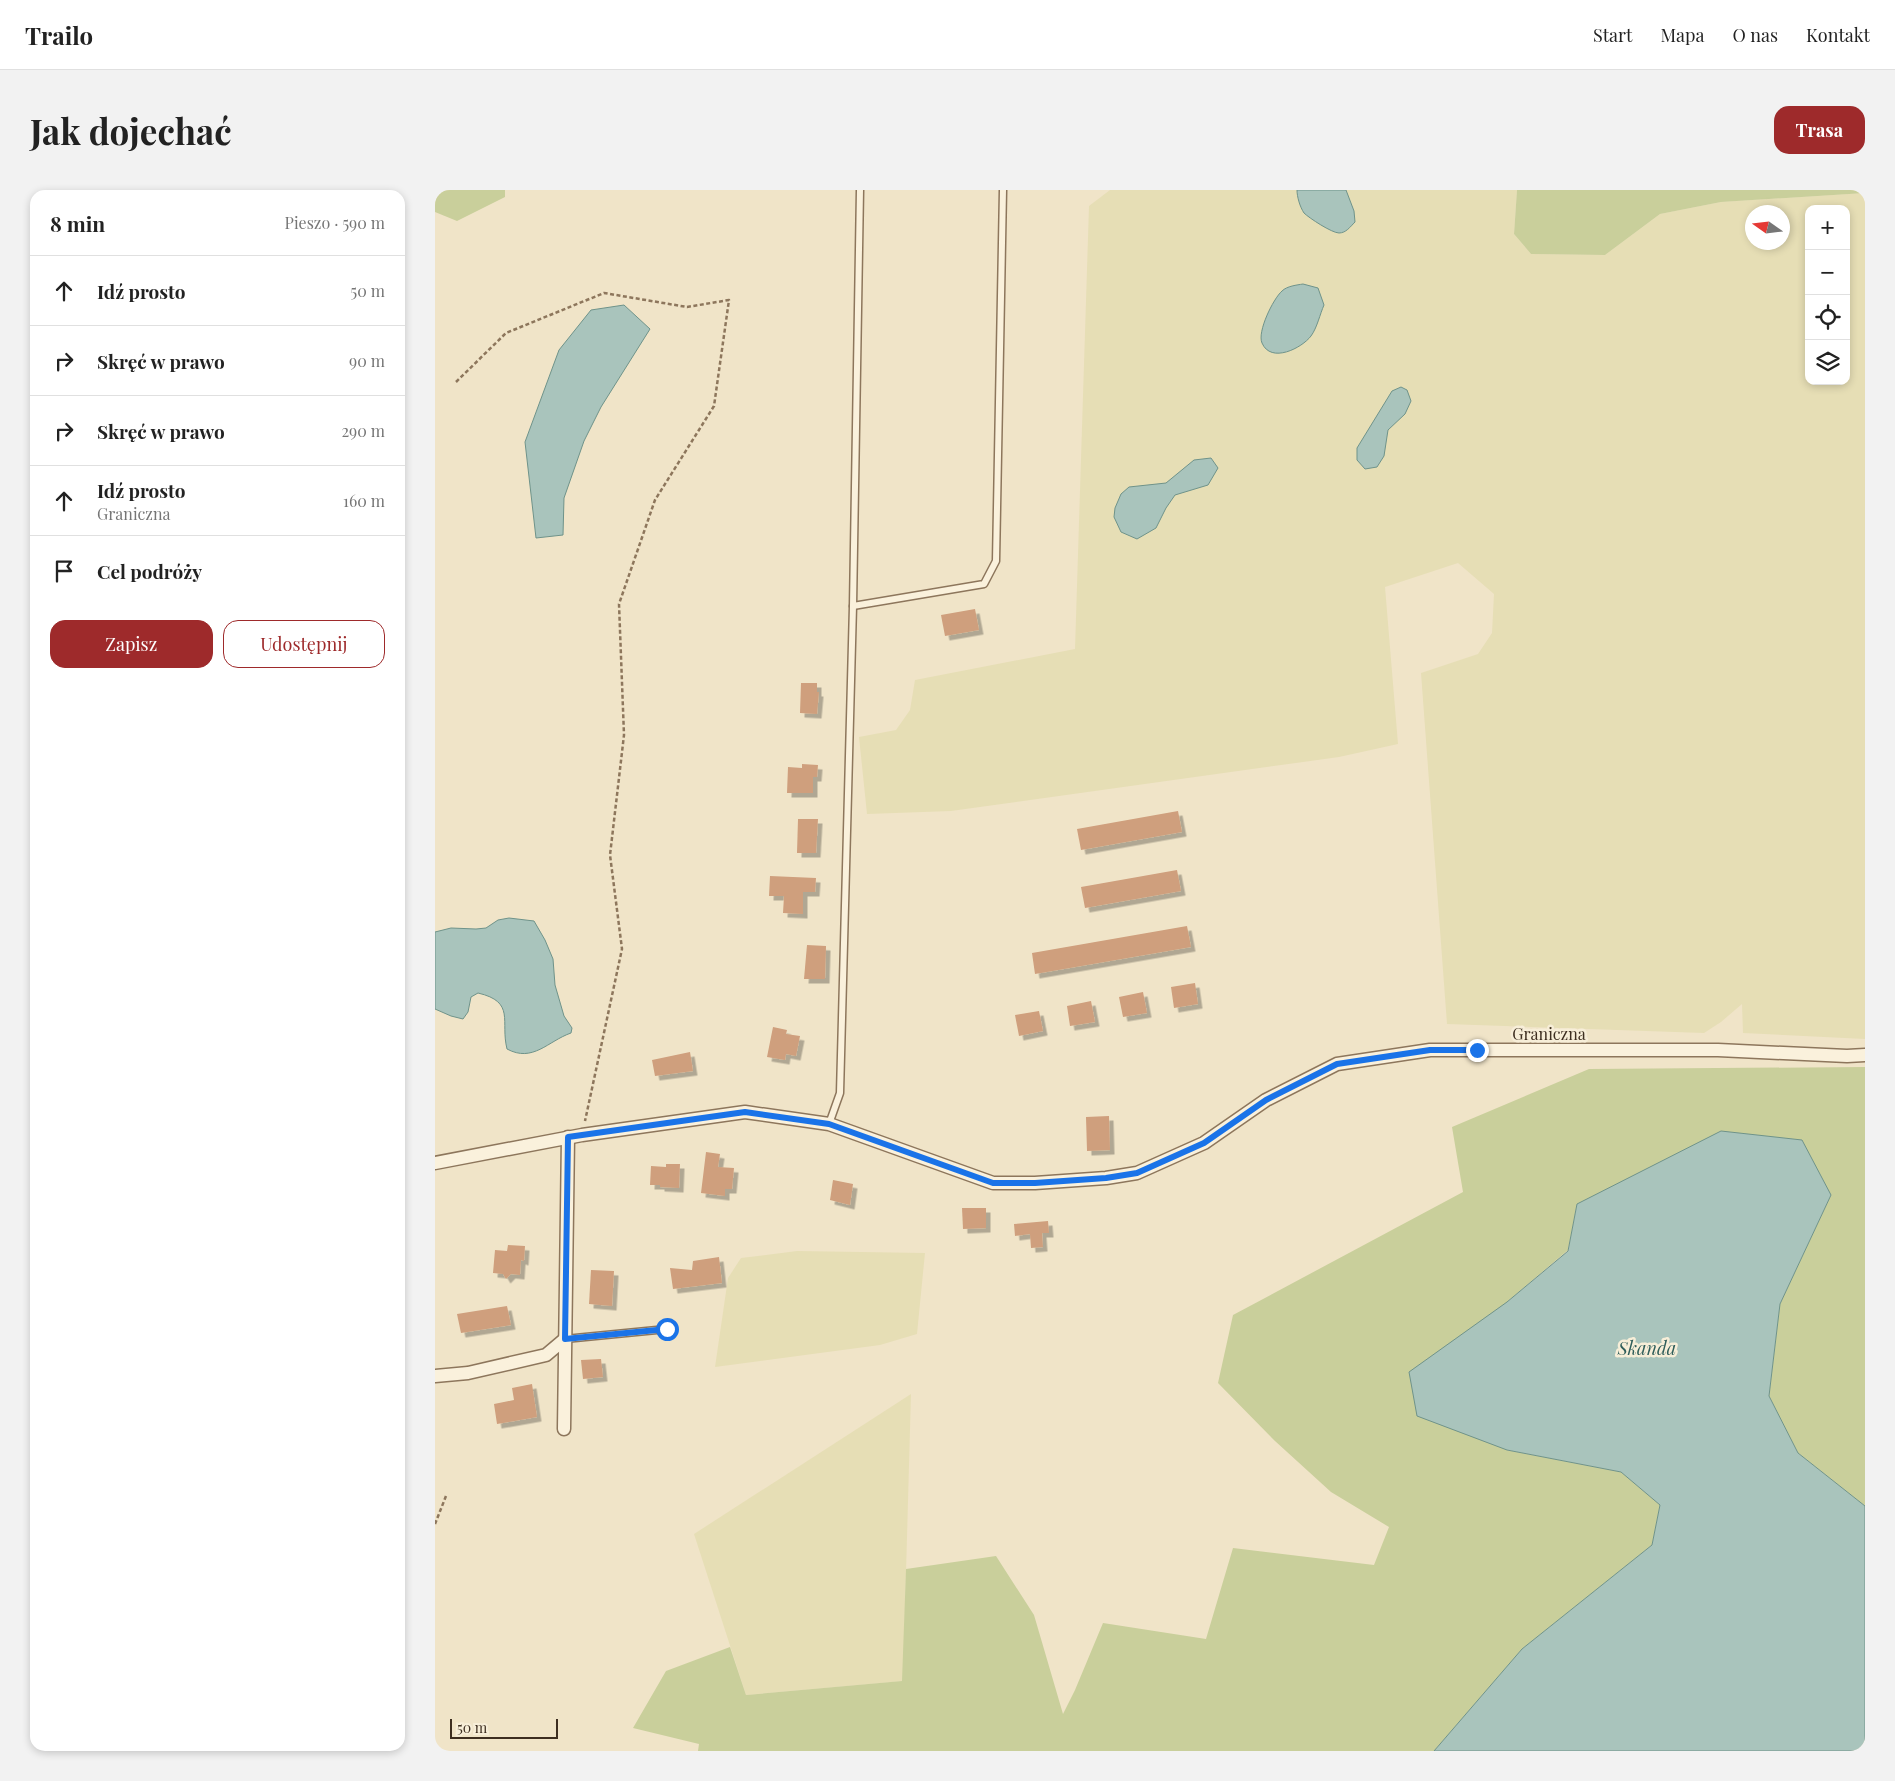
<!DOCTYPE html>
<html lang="pl">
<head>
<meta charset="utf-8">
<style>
	:root { --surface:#fff; --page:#f2f2f2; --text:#222; --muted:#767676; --line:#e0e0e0; --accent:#9e2a2b }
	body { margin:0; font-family:"Playfair Display",serif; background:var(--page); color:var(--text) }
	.controls { position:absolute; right:15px; top:15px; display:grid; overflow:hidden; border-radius:10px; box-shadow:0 2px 8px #0003 }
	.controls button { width:45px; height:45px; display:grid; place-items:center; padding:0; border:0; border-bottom:1px solid var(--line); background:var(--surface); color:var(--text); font:25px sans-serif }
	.compass { position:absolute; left:1310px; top:15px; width:45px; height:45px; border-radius:50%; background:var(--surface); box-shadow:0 2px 8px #0003; rotate:284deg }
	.scale { position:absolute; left:15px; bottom:12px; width:108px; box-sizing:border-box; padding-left:5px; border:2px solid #3d2e20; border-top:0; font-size:14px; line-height:18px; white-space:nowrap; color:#3d2e20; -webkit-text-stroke:4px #f7eed8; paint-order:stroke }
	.stop { position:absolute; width:15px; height:15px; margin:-11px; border:4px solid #1a73e8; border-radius:50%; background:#fff }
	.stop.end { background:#1a73e8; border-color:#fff; box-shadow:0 1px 5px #0008 }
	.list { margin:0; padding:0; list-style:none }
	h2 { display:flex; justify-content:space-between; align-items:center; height:65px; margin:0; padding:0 20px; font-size:21px }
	h2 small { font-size:16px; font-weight:400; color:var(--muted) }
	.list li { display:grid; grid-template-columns:32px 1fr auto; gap:15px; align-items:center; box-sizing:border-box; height:70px; padding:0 20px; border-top:1px solid var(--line) }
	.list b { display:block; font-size:19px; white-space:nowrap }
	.list p { margin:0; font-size:16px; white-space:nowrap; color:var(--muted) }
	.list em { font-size:16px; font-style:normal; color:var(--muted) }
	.actions { display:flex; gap:10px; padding:15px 20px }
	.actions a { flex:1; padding:11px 0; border:1px solid var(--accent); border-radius:15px; text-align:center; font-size:18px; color:var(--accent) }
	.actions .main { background:var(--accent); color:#fff }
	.icon { flex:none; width:28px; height:28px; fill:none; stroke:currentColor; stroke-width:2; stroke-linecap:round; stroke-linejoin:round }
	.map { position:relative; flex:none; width:1430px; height:1561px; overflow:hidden; border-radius:15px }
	header { display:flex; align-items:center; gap:30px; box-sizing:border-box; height:70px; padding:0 25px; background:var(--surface); border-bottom:1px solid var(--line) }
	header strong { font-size:24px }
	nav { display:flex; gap:28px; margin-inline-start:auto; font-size:18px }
	.intro { display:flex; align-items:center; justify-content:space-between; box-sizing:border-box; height:120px; padding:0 30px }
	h1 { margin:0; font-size:35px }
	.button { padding:12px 22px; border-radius:15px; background:var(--accent); color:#fff; font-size:18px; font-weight:700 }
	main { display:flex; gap:30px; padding:0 30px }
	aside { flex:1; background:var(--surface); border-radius:15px; box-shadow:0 2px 8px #0003 }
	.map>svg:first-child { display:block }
	.farmland { fill:#e6deb5; fill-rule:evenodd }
	.green { fill:#c9cf9b }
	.water { fill:#a9c4bc; stroke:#6f938a }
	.building { fill:#cf9f7d; filter:url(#shadow) }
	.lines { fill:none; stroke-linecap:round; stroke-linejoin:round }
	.service-casing { stroke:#8d765c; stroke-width:9 }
	.minor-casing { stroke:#8d765c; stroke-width:15 }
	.path { stroke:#8d765c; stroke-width:2.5; stroke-dasharray:4 2.5; stroke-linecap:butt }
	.service { stroke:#faf1dc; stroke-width:6 }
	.minor { stroke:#faf1dc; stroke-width:12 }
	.route { stroke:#1a73e8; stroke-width:6 }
	.labels { text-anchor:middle; stroke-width:5; stroke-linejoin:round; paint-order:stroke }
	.street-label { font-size:16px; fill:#3d2e20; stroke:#f7eed8 }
	.water-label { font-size:18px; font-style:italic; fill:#2f5d5a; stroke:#f7eed8 }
</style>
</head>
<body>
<header>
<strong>Trailo</strong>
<nav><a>Start</a><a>Mapa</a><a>O nas</a><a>Kontakt</a></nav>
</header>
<div class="intro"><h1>Jak dojechać</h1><a class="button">Trasa</a></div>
<main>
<aside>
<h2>8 min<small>Pieszo · 590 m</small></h2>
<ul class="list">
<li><svg class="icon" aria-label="ahead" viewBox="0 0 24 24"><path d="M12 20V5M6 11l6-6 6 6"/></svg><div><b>Idź prosto</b></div><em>50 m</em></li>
<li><svg class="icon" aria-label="right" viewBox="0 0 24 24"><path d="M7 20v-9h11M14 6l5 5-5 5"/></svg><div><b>Skręć w prawo</b></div><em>90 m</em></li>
<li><svg class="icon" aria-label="right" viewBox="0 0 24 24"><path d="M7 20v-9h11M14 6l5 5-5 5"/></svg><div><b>Skręć w prawo</b></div><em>290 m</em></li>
<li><svg class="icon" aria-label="ahead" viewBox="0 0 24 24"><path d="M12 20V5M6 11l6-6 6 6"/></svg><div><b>Idź prosto</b><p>Graniczna</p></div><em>160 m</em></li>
<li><svg class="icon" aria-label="arrive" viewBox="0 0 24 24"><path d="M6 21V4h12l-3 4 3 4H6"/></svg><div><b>Cel podróży</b></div></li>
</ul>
<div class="actions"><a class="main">Zapisz</a><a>Udostępnij</a></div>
</aside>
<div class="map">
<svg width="1430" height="1561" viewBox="0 0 1430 1561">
	<defs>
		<filter id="shadow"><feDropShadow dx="4.5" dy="4.5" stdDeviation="0" flood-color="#0004"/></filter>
	</defs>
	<rect width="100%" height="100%" fill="#f0e4c8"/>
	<g class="farmland">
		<path d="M675,0H1082L1079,44L1096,64L1170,65L1225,24L1286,12L1430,3V849L1308,843L1307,814L1286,832L1269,843L1012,834L986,483L1043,464L1057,443L1059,404L1023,373L950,397L963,554L904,567L516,621L432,624L424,547L461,540L475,520L480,490L640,459L654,16ZM1374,19H1411V191H1374ZM1318,22H1348V52H1318Z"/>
		<path d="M362,1061L490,1063L482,1144L445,1155L280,1177L293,1088L306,1068Z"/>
		<path d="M476,1204L468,1491L311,1505L259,1344Z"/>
	</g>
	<g class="green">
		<path d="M0,0H70V7L22,31L0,22Z"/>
		<path d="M1082,0H1430V3L1286,12L1225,24L1170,65L1096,64L1079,44Z"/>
		<path d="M1430,877V1316L1363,1263L1334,1206L1345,1114L1396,1005L1142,1014L1133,1060L1072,1112V1260L1186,1282L1225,1315L1217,1355L1087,1459L999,1561H263L264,1554L198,1538L231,1481L295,1457L311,1505L467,1491L471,1379L561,1366L599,1425L628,1524L640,1500L668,1433L771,1449L798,1358L939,1375L954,1337L896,1302L840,1251L783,1193L798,1125L1028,1002L1017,937L1154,879Z"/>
	</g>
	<g class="water">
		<path d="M862,0H911L919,21L920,32C915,37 911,43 904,43C897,43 874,28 869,23C865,17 862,7 862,0Z"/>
		<path d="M868,94L883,98L889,115C885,124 882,138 876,146C867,158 836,174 827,153C822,142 838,109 847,101C852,96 862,95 868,94Z"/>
		<path d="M189,115L215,139L166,217L149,251L129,308L128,345L101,348L90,252L124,160L156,120Z"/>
		<path d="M966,197L972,200L976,211L970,224L953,240L949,266L942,277L930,279L922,270V258L957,201Z"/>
		<path d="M776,268L783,278L773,295L740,305L731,318L721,338L702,349L686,342L679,327L680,318L686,304L694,297L731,293L759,270Z"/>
		<path d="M74,728L99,731L110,750L118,769L120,795L129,826L137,838L136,843C113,851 98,873 72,859C65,831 81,812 43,803L36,807L33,822L28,829L16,826L0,819V742L16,738L41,739L51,738L63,730Z"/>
		<path d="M1286,941L1367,950L1396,1005L1345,1114L1334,1206L1363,1263L1430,1316V1561H999L1087,1459L1217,1355L1225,1315L1186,1282L1072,1260L982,1226L974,1182L1072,1112L1133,1061L1142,1014Z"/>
	</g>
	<g class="building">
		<path d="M540,419L544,440L510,446L506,425Z"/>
		<path d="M366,493H382V502H384L382,524L365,523Z"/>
		<path d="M367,574L383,575L382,587H378V603H352L353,577L367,578Z"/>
		<path d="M743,621L747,642L646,660L642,639Z"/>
		<path d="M363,629H383L381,663H362Z"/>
		<path d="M742,680L746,701L650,718L646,697Z"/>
		<path d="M335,686L381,688L380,702H368V724L348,723L349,706H334Z"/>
		<path d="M752,736L756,757L600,784L597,763Z"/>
		<path d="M372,755L391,756L390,789H369Z"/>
		<path d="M760,793L763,814L739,818L736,797Z"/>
		<path d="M708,802L712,823L688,827L684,807Z"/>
		<path d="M656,811L660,832L635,836L632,816Z"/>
		<path d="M604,821L608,841L584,846L580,825Z"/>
		<path d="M338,837L352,840L351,844L365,846L361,866L351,864L350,870L332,867Z"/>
		<path d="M255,862L258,881L220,886L217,870Z"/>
		<path d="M674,926L675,960L652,961L651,927Z"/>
		<path d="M271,962L285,964L283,977L299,978L297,999H290V1006L266,1003Z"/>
		<path d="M231,974H245L244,998L225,997V995H215L216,976L231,977Z"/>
		<path d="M398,990L418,994L415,1015L395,1010Z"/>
		<path d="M527,1018H551V1038L528,1039Z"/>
		<path d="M613,1031L614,1043H607L608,1057L596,1058L595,1044L580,1046L579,1034Z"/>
		<path d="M73,1055L90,1056L89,1071L86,1070L85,1085L76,1084L71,1089L68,1084L58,1083L60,1060L72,1061Z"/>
		<path d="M284,1067L287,1093L238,1099L235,1078L257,1080L258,1071Z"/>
		<path d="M156,1080L179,1081L177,1116L154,1114Z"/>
		<path d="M72,1116L76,1135L26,1143L22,1124Z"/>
		<path d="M166,1169L168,1187L148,1189L146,1170Z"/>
		<path d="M97,1194L102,1227L62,1234L59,1214L79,1210L77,1198Z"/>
	</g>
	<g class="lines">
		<g class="service-casing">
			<g id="service">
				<path d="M418,416L549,394L561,371L568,0"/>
				<path d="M394,934L405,903L418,416L425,0"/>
				<path d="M130,1149L232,1139"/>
			</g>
		</g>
		<g class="minor-casing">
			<g id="minor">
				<path d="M0,973L147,945L310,922L394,934L558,993H600L671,988L702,983L769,953L831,910L902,874L995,860H1283L1412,866L1430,865"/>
				<path d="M0,1186L33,1183L111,1165L130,1149"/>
				<path d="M129,1239L133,947"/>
			</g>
		</g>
		<g class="path">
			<path d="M21,192L71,143L169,103L252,117L294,110L279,216L220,310L184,414L189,545L175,665L187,759L150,931"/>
			<path d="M0,1334L11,1306"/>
		</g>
		<use href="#service" class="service"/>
		<use href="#minor" class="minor"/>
	</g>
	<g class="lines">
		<path class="route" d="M232,1139L130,1149L133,947L310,922L394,934L558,993H600L671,988L702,983L769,953L831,910L902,874L995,860H1042"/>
	</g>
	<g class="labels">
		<g class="street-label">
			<text x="1114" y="850">Graniczna</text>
		</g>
		<g class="water-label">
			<text x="1212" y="1165">Skanda</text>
		</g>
	</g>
</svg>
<div class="controls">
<button>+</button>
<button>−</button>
<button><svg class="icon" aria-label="locate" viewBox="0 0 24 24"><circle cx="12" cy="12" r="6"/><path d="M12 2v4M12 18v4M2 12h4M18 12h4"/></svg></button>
<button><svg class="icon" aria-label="layers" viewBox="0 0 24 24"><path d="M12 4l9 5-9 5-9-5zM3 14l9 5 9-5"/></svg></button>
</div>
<svg class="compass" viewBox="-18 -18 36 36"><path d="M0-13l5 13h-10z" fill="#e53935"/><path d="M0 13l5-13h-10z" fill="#767676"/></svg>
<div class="scale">50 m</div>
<div class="stop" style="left:232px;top:1139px"></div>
<div class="stop end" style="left:1042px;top:860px"></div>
</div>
</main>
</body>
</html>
